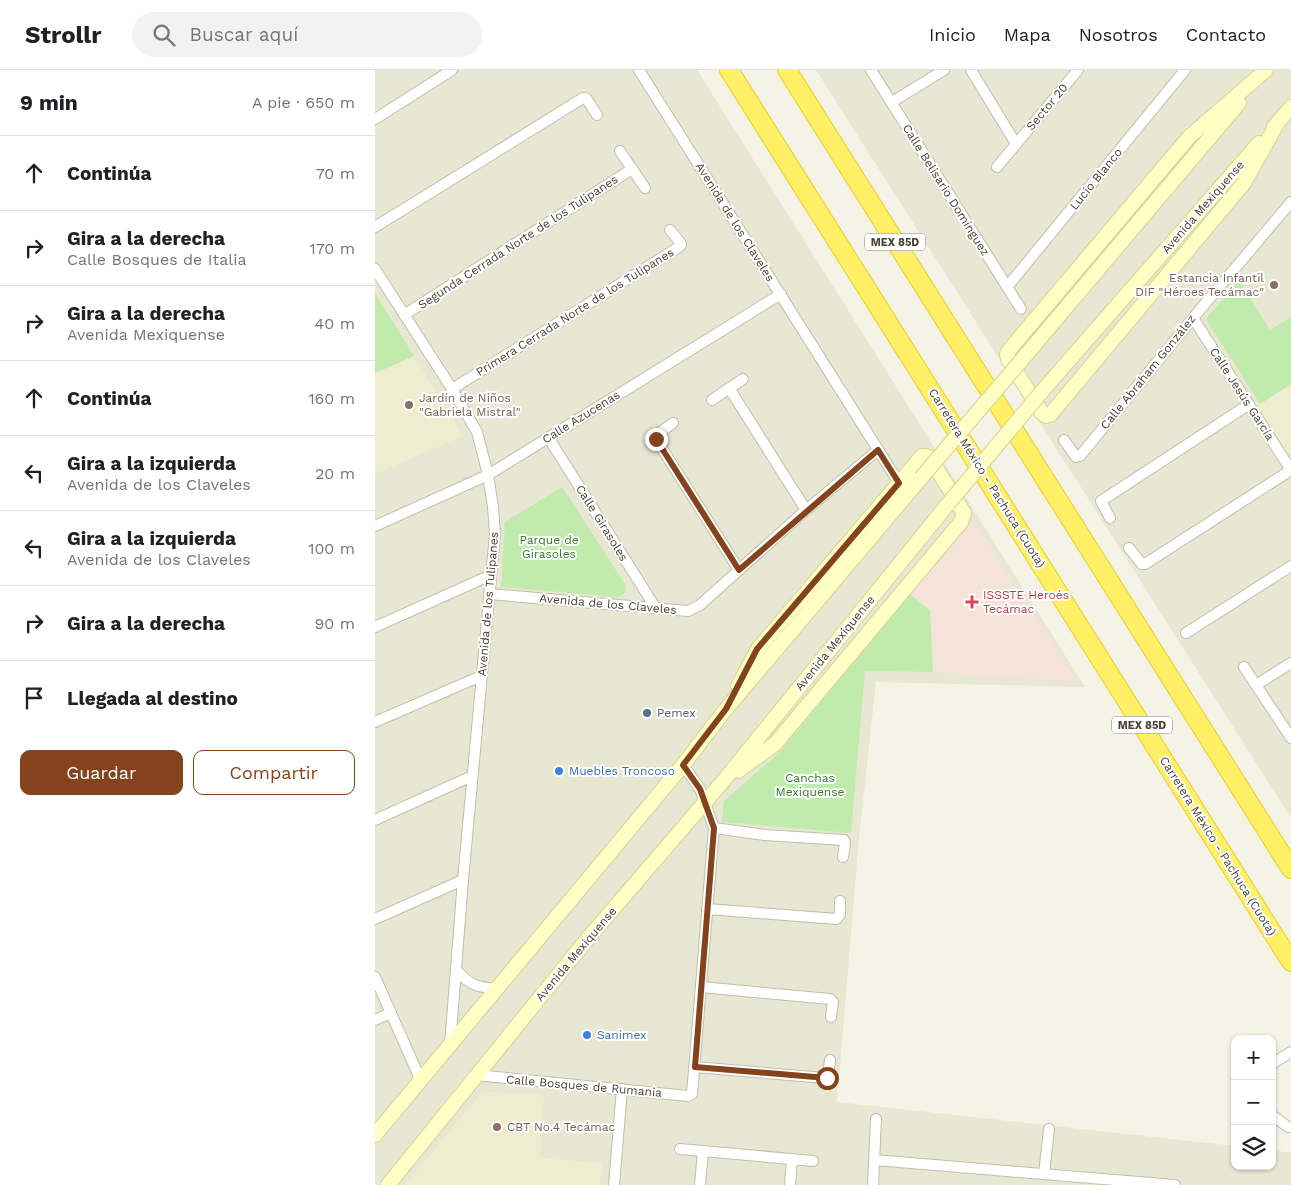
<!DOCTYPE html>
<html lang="es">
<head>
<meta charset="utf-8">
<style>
	:root { --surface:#fff; --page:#f2f2f2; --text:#202124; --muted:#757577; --line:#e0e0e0; --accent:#84431c }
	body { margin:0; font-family:"Work Sans",sans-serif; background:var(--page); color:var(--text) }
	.controls { position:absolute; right:15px; bottom:15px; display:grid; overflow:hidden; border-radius:10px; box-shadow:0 1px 4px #0004 }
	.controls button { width:45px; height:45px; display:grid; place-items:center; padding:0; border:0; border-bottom:1px solid var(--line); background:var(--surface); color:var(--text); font:25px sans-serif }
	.stop { position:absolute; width:15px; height:15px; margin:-11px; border:4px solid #84431c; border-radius:50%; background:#fff }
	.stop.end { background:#84431c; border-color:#fff; box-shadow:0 1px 5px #0008 }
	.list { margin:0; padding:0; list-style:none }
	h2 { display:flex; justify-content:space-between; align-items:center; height:65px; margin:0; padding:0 20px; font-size:21px }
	h2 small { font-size:16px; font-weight:400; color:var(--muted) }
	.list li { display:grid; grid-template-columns:32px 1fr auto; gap:15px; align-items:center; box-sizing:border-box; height:75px; padding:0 20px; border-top:1px solid var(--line) }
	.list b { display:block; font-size:19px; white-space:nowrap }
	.list p { margin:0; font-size:16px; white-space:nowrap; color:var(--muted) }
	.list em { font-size:16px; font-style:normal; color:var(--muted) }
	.actions { display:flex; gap:10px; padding:15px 20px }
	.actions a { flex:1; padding:11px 0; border:1px solid var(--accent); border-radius:10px; text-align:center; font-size:18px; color:var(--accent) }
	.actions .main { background:var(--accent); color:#fff }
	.icon { flex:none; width:28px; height:28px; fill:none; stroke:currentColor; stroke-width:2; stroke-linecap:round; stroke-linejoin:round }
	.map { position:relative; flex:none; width:916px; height:1115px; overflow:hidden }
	header { display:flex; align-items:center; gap:30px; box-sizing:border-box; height:70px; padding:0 25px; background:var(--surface); border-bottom:1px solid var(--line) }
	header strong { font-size:24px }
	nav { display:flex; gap:28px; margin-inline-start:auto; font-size:18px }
	.search { width:350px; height:45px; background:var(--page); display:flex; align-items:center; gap:12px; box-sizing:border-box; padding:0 18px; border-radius:28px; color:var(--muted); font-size:19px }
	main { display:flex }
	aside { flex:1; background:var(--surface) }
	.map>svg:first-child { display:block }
	.residential { fill:#e8e7d4 }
	.education { fill:#eeedcf }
	.medical { fill:#f5e3d9 }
	.green { fill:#c0ebac }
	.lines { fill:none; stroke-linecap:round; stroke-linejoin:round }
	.street-casing { stroke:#c0bea8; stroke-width:12 }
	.secondary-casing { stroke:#d7d493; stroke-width:16 }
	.highway-casing { stroke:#e7ce2e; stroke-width:20 }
	.street { stroke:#fff; stroke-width:10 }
	.secondary { stroke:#fffec5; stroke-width:14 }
	.highway { stroke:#fff066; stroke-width:18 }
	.secondary-bridge-casing { stroke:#d7d493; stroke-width:16; stroke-linecap:butt }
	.secondary-bridge { stroke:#fffec5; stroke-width:14 }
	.route { stroke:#84431c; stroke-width:6 }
	.education-dot { fill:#8d6e63; stroke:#fff; stroke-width:2 }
	.health-dot { fill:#e0444e; stroke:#fff; stroke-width:2 }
	.service-dot { fill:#5c6f8a; stroke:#fff; stroke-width:2 }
	.shop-dot { fill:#3f7fe0; stroke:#fff; stroke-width:2 }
	.labels { text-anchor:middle; stroke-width:4; stroke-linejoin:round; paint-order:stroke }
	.shield { fill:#fff; stroke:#7e7c72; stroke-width:1 }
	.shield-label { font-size:11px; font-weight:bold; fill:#474435 }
	.street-label { font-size:12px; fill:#474435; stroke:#fff }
	.education-label { font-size:12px; fill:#785e54; stroke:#fff; text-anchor:start }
	.park-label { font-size:12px; fill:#317d24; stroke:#fff }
	.health-label { font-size:12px; fill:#be3a42; stroke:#fff; text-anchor:start }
	.service-label { font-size:12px; fill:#4e5e75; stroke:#fff; text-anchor:start }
	.shop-label { font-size:12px; fill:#366cbe; stroke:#fff; text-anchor:start }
</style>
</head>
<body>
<header>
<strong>Strollr</strong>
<div class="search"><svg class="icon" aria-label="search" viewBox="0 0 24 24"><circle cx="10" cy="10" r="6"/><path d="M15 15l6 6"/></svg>Buscar aquí</div>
<nav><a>Inicio</a><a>Mapa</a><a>Nosotros</a><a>Contacto</a></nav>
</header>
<main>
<aside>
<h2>9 min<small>A pie · 650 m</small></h2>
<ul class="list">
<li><svg class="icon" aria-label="ahead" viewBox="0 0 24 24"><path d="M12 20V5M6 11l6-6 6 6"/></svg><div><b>Continúa</b></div><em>70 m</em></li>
<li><svg class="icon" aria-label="right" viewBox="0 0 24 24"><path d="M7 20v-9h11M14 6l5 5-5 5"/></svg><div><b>Gira a la derecha</b><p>Calle Bosques de Italia</p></div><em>170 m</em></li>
<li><svg class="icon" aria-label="right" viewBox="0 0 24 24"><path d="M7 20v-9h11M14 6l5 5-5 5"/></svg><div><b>Gira a la derecha</b><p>Avenida Mexiquense</p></div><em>40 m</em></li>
<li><svg class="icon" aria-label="ahead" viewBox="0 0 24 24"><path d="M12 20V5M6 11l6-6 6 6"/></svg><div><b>Continúa</b></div><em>160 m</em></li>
<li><svg class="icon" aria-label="left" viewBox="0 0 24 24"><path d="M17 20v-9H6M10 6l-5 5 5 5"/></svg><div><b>Gira a la izquierda</b><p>Avenida de los Claveles</p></div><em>20 m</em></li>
<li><svg class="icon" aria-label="left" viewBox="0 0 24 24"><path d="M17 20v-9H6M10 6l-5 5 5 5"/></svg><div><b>Gira a la izquierda</b><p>Avenida de los Claveles</p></div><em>100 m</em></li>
<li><svg class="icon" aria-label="right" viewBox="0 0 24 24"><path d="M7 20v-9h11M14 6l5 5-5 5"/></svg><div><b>Gira a la derecha</b></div><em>90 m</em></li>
<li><svg class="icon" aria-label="arrive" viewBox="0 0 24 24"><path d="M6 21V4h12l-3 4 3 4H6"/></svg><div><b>Llegada al destino</b></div></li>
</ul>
<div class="actions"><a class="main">Guardar</a><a>Compartir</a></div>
</aside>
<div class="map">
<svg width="916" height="1115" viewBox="0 0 916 1115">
	<rect width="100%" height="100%" fill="#f4f3e6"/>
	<g class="residential">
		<path d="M0,0H322L710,617L501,612L484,768L462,1032L860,1076V1096H897V1080L916,1083V1115H0Z"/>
		<path d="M441,0H916V748Z"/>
	</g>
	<g class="education">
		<path d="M39,286L88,366L0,404V303Z"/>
		<path d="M916,314V392L881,337Z"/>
		<path d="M108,1021L169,1026L165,1088L227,1093L225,1115H33L31,1113Z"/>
	</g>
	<path class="medical" d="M597,450L702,612L558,602L554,540L535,524Z"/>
	<g class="green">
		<path d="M864,210L895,260L916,247V314L885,334L831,249Z"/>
		<path d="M0,223L39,286L0,303Z"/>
		<path d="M187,417L250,514L251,521L248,525L241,527L126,517L130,452Z"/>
		<path d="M535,524L554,540L555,538L558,602L490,601L476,763L347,752L349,731L404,683Z"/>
	</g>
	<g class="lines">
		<g class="street-casing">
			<g id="street">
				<path d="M264,0L524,413"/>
				<path d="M496,0L646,239"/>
				<path d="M596,0L641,74"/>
				<path d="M517,32L569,0"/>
				<path d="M0,49L77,0"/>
				<path d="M245,81L270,118"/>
				<path d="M622,97L703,0"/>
				<path d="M0,157L208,28H211L222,45"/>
				<path d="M0,199L77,319L102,362L113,405L118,437L120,464L88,810L75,975"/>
				<path d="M632,217L810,0"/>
				<path d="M29,245L257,99"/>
				<path d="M818,248L916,400"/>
				<path d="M354,318L431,440"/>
				<path d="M77,319L304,177L306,175L305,172L295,160"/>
				<path d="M337,330L368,309"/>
				<path d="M298,353L284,363L281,369L364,500"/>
				<path d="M173,367L280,537"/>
				<path d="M689,370L701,387L705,386L818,248L916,132"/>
				<path d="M735,448L726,431L873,335"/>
				<path d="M0,456L113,405L406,224"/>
				<path d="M754,478L767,494H770L916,400"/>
				<path d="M114,524L313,541L325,535L431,440L503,380"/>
				<path d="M0,557L116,505"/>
				<path d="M811,563L916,496"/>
				<path d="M916,593L881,615L916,668"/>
				<path d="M869,597L881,615"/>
				<path d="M0,652L106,606"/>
				<path d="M0,750L97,706"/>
				<path d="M339,758L390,765L469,770L470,773L468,787"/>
				<path d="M332,839L462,849L465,844V831"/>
				<path d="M0,849L88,810"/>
				<path d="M81,900C96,916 102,917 123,919"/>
				<path d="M0,907L46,1011"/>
				<path d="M326,917L455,929L458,932L456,947"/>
				<path d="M0,950L16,943"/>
				<path d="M897,996L900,992L916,982"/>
				<path d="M320,997L450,1008L453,1006L455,990"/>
				<path d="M101,1005L313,1026L317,1024L339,758L325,719L308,695"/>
				<path d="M897,1045L913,1057H916"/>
				<path d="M305,1079L438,1091"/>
				<path d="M500,1090L800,1115"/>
				<path d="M669,1104L674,1059"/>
				<path d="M239,1115L247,1019"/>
				<path d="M325,1115L328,1081"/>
				<path d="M415,1115L417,1089"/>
				<path d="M498,1115L501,1049"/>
			</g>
		</g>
		<g class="secondary-casing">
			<g id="secondary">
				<path d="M891,0L814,67L635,279L632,284L633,289L667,343L671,346L675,345L869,113L903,52"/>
				<path d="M899,57L916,37"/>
				<path d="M645,292L864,33"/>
				<path d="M669,319L884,73"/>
				<path d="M363,701L400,674L586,452L589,443L555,388L551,386H547L383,579L363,616"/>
				<path d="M0,1065L308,695L351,639L546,408"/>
				<path d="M13,1115L214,867L350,709L573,434"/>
			</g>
		</g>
		<g class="highway-casing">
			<g id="highway">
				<path d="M354,0L916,892"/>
				<path d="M412,0L916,799"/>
			</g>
		</g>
		<use href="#street" class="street"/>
		<use href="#secondary" class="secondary"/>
		<use href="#highway" class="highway"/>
		<g class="secondary-bridge-casing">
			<g id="secondary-bridge">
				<path d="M546,408L645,292"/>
				<path d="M573,434L669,319"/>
			</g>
		</g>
		<use href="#secondary-bridge" class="secondary-bridge"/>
	</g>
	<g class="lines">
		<path class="route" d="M281,369L364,500L503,380L524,413L382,579L351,639L308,695L325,719L339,758L320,997L452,1008"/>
	</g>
	<g class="education-dot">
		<circle cx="899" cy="215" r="5"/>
		<circle cx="34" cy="335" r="5"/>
		<circle cx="122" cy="1057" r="5"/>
	</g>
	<path class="health-dot" d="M594.5 524.5h5v5h5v5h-5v5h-5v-5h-5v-5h5z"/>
	<circle class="service-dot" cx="272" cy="643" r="5"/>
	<g class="shop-dot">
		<circle cx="184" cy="701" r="5"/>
		<circle cx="212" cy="965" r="5"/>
	</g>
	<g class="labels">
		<g class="shield">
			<rect x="490" y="163.5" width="60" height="17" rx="4"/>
			<rect x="737" y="646.5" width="60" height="17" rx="4"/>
		</g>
		<g class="shield-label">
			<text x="520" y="176">MEX 85D</text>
			<text x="767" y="659">MEX 85D</text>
		</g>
		<g class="street-label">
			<text transform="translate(672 37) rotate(-50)" y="4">Sector 20</text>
			<text transform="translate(721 109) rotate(-51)" y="4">Lucio Blanco</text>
			<text transform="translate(571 120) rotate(58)" y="4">Calle Belisario Domínguez</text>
			<text transform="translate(828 137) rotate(-49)" y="4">Avenida Mexiquense</text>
			<text transform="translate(360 152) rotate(58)" y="4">Avenida de los Claveles</text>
			<text transform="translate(143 172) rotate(-33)" y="4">Segunda Cerrada Norte de los Tulipanes</text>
			<text transform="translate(200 242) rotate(-32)" y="4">Primera Cerrada Norte de los Tulipanes</text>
			<text transform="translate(773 302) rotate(-51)" y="4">Calle Abraham González</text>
			<text transform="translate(867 324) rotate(57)" y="4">Calle Jesús García</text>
			<text transform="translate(206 347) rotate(-32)" y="4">Calle Azucenas</text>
			<text transform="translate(612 408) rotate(58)" y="4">Carretera México - Pachuca (Cuota)</text>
			<text transform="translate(227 453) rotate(58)" y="4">Calle Girasoles</text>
			<text transform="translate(113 534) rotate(-85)" y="4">Avenida de los Tulipanes</text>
			<text transform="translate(233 534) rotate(5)" y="4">Avenida de los Claveles</text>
			<text transform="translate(460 573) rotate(-51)" y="4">Avenida Mexiquense</text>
			<text transform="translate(843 776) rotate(58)" y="4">Carretera México - Pachuca (Cuota)</text>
			<text transform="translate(201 884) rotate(-50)" y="4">Avenida Mexiquense</text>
			<text transform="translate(209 1016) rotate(5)" y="4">Calle Bosques de Rumania</text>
		</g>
		<g class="education-label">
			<text x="889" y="212" text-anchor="end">Estancia Infantil<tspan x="889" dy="14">DIF "Héroes Tecámac"</tspan></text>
			<text x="44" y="332">Jardín de Niños<tspan x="44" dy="14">"Gabriela Mistral"</tspan></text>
			<text x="132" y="1061">CBT No.4 Tecámac</text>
		</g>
		<g class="park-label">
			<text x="174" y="474">Parque de<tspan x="174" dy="14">Girasoles</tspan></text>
			<text x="435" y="712">Canchas<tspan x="435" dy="14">Mexiquense</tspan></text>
		</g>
		<g class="health-label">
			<text x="608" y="529">ISSSTE Heroés<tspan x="608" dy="14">Tecámac</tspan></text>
		</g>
		<g class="service-label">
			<text x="282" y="647">Pemex</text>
		</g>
		<g class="shop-label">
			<text x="194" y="705">Muebles Troncoso</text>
			<text x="222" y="969">Sanimex</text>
		</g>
	</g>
</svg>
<div class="controls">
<button>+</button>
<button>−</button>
<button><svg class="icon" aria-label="layers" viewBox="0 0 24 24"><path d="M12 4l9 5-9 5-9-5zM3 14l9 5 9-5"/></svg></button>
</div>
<div class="stop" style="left:452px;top:1008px"></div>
<div class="stop end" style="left:281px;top:369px"></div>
</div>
</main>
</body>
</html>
